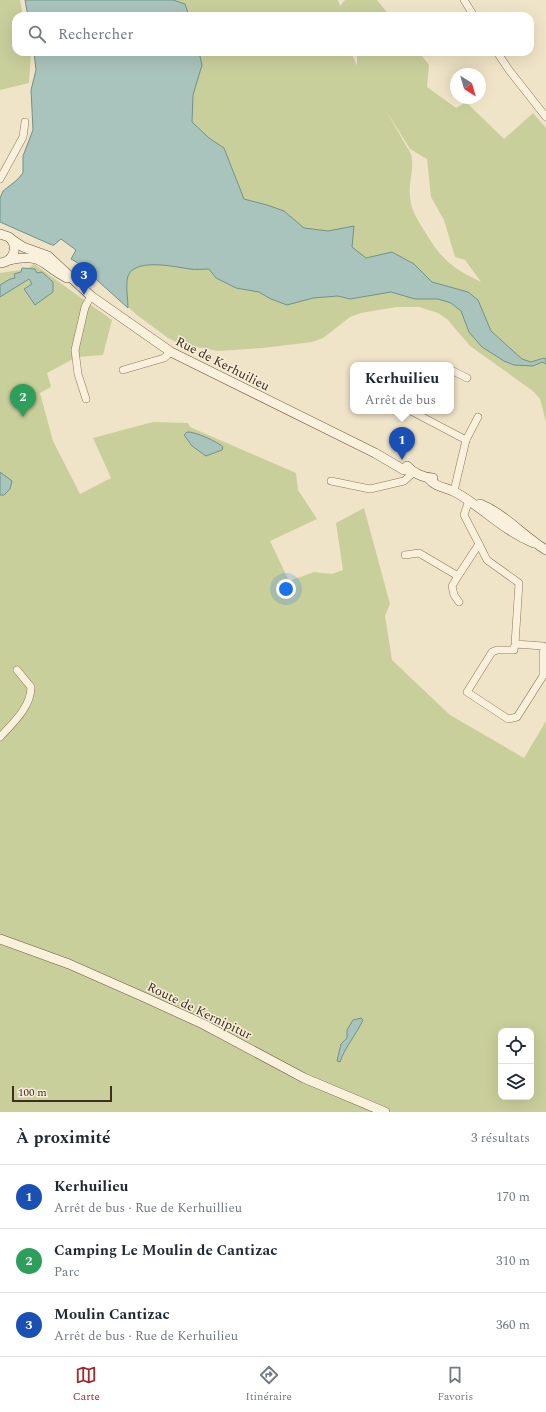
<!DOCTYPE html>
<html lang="fr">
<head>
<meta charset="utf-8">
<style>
	:root { --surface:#fff; --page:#f2f2f3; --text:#1f2937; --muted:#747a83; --line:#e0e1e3; --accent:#9e2a2b }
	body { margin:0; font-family:Spectral,serif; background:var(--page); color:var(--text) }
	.controls { position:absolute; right:12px; bottom:12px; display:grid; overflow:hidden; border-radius:8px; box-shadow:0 4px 16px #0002 }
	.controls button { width:36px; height:36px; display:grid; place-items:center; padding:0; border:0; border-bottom:1px solid var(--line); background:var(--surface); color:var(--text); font:20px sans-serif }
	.compass { position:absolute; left:450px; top:68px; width:36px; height:36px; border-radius:50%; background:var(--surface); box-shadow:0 4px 16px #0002; rotate:143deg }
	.scale { position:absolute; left:12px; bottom:10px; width:100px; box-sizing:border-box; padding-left:4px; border:2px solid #3d2e20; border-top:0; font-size:11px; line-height:14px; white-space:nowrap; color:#3d2e20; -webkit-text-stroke:3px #f7eed8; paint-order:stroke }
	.you { position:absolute; left:286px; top:589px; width:14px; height:14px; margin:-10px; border:3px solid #fff; border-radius:50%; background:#1a73e8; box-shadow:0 0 0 6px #1a73e833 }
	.badge { display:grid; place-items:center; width:26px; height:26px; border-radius:50%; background:var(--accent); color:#fff; font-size:13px; font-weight:700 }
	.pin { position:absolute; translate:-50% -33px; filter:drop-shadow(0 1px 2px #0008) }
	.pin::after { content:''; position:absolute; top:21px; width:14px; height:12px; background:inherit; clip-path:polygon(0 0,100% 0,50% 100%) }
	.popup { position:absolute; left:350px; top:362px; width:104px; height:52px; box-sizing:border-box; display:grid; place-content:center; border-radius:8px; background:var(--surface); filter:drop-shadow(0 1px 3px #0005); font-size:13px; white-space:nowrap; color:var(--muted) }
	.popup b { font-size:15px; color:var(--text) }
	.popup::after { content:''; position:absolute; left:50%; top:100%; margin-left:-8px; border:8px solid transparent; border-top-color:var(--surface) }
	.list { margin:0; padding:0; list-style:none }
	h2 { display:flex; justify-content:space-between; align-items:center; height:52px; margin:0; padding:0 16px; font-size:17px }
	h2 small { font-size:13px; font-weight:400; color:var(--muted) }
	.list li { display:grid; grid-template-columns:26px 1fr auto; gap:12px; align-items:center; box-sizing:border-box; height:64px; padding:0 16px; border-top:1px solid var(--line) }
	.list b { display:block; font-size:15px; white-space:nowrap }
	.list p { margin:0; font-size:13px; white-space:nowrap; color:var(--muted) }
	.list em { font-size:13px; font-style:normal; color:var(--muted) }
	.icon { flex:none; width:22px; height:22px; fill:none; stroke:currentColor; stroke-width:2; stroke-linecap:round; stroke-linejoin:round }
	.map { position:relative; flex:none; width:546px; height:1112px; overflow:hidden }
	.search { position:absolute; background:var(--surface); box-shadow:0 4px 16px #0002; left:12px; right:12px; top:12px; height:44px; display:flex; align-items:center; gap:10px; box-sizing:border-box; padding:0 14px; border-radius:12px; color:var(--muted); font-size:15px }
	.sheet { height:244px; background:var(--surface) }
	nav { display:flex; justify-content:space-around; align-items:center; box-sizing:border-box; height:56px; border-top:1px solid var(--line); background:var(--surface); font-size:11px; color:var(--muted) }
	nav a { display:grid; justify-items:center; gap:2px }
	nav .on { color:var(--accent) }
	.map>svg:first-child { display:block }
	.green { fill:#c9cf9b; fill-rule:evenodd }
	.water { fill:#a9c4bc; stroke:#6f938a }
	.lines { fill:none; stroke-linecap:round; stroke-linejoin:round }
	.street-casing { stroke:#8d765c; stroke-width:8 }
	.secondary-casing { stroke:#6f573f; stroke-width:10 }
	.street { stroke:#faf1dc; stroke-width:7 }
	.secondary { stroke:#faf1dc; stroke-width:9 }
	.labels { text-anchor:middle; stroke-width:3; stroke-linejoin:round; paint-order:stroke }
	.street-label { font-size:13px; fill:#3d2e20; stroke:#f7eed8 }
</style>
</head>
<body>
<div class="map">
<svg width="546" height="1112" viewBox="0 0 546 1112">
	<rect width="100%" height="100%" fill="#f0e4c8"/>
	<g class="green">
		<path d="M0,0H20L23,16H16V52H31V54L29,83L0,90Z"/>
		<path d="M111,0H338L340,6L345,0H377L390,16H343L341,12L342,16H116Z"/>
		<path d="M34,52H112L116,79L101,99L98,106L102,115L115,123L120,134L125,153L120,182C133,202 153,183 172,189L176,198L183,207L211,222L219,230L246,241C253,250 259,287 278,280C286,263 308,246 324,263C332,271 333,283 344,286C362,281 372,262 394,268L411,291L425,294L436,291L461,301L465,308L474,331L478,338L490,347L502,354L505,351C496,345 488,343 482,335C472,324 476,304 464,297C456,293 444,288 435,287C427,287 421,290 413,286C407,281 405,272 398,266C380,250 360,277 344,281C337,279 331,261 323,255C300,237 288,270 269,274C255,267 259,252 251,241C245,233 235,233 226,229C221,226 218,220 213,216C206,210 196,209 189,204C181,198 178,184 169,181C161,177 143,185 134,188L126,184C120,174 128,167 130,157C131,152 126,131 124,126C119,117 108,116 102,108C106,83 131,85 125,52H351L357,66V52H419L429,65L427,87L456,108L466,102L504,139L533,113L546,128V422L540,399L533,391L470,346L448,320L438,313L419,307H396L361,313L350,317L323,338L312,342L263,348L218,351L181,344L168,338L137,315L78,263L71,259L76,250L61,239L54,245H52L0,222V198L3,191L17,180L23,173V156L33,129L31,90L36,70ZM385,109L410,149L427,159L431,197L444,220L455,257L465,260L481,282C449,267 440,257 422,227C416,217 411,209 410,197C408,182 415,169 411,154Z"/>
		<path d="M34,264L112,320L103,355L77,357L47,373L51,387L40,393L53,441L80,494L111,478L93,438L153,422L188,423L190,427L296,473L298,490L317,519L270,541L289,581L314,572L332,574L343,570L336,523L364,508L390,604L385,616L392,660L450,715L524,758L546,721V1112H0V273L27,269ZM501,1031H531V1097H501Z"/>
	</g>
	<g class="water">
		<path d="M25,0H173L185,4L189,16H28Z"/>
		<path d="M34,52H199L202,65L193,95L192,122L209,138L224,148L244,199L267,205L284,211L304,228L328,231L354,226L352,247L366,258L392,252L414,264L432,282L468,292L478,300L491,331L522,359L531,362L544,358L546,359V364L542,362L533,366L514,365L504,361L482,347L469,332L461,311L451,303L438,299H415L391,292L350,299L338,296L313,298L287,305L271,299L259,292L236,288L216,278L209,269C203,269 196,270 190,269C175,267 130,256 127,280C126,289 128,300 128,308L78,263L71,259L76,250L61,239L54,245H52L0,222V198L3,191L17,180L23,173V156L33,130L31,90L36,70Z"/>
		<path d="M22,268L35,269L37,273L42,272L53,282V292L35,305L24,289L32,284L29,279L0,297V285L10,279L15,278L14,274L21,272Z"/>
		<path d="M187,432C194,431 218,442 223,447L222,450L206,456L192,446L184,435Z"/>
		<path d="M0,472L12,481L10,489L4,495H0Z"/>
		<path d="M361,1018L363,1020C356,1035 345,1047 340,1062L337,1061L341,1044L347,1038V1030L353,1020Z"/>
	</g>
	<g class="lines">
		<g class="street-casing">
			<g id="street">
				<path d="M464,0L474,16"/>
				<path d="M497,52L509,70L546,117"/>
				<path d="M0,179L23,137L25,122"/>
				<path d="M123,370L164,358L171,352"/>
				<path d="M451,370L467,378"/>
				<path d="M86,399L78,374L75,350L85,307L91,296"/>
				<path d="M411,411L466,440L454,491"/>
				<path d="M466,440L478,417"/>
				<path d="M331,481L370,489L404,481L414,472"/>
				<path d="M479,544L487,560L519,583L515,644L514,650H497L492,652L467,692L508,719L517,717L543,676V646L515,644"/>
				<path d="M405,555L419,553L458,576L479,544L464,515L469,500"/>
				<path d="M458,576L452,586L454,595L459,602"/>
				<path d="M0,737C13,723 31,707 31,687L17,670"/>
			</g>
		</g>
		<g class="secondary-casing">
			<g id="secondary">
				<path d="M0,234L9,237C19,246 14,262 0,263"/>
				<path d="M11,239L23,247L48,256L91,296L171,352L375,453L404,470H411"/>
				<path d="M9,260C44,253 40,264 67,278"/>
				<path d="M407,466C413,473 424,478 433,478"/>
				<path d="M428,478C436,488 446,487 455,492C484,508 502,530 534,543"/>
				<path d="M480,504C505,514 523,536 546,550"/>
				<path d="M0,939L69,964L146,998L203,1024L304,1078L385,1112"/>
			</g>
		</g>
		<use href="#street" class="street"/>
		<use href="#secondary" class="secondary"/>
	</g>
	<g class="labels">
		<g class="street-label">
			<text transform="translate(223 363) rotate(27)" y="5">Rue de Kerhuilieu</text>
			<text transform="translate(200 1010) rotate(26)" y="5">Route de Kernipitur</text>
		</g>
	</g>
</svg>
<div class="controls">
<button><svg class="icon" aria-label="locate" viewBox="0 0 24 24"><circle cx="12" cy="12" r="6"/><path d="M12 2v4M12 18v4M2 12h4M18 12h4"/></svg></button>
<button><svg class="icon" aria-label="layers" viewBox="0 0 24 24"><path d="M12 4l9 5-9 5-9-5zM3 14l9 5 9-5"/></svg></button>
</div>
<svg class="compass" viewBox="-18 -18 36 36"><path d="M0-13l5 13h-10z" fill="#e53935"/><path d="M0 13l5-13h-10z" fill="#747a83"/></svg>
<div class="scale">100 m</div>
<div class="you"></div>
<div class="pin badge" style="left:402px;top:460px;background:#1a4fb4">1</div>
<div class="popup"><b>Kerhuilieu</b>Arrêt de bus</div>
<div class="pin badge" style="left:23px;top:417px;background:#2e9e5b">2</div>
<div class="pin badge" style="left:84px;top:295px;background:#1a4fb4">3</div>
<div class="search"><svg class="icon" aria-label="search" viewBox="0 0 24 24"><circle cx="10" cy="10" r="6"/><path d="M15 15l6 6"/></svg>Rechercher</div>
</div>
<section class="sheet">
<h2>À proximité<small>3 résultats</small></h2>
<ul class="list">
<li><span class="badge" style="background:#1a4fb4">1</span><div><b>Kerhuilieu</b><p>Arrêt de bus · Rue de Kerhuillieu</p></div><em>170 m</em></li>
<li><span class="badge" style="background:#2e9e5b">2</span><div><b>Camping Le Moulin de Cantizac</b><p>Parc</p></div><em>310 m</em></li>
<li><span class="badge" style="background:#1a4fb4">3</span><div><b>Moulin Cantizac</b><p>Arrêt de bus · Rue de Kerhuilieu</p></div><em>360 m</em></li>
</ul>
</section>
<nav>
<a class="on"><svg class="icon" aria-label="map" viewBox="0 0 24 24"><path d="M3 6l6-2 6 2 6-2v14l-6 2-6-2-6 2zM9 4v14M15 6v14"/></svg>Carte</a>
<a><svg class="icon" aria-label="directions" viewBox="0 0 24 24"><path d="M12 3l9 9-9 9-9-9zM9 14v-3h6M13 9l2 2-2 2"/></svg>Itinéraire</a>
<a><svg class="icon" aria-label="saved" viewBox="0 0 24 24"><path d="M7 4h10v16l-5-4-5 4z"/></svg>Favoris</a>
</nav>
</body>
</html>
